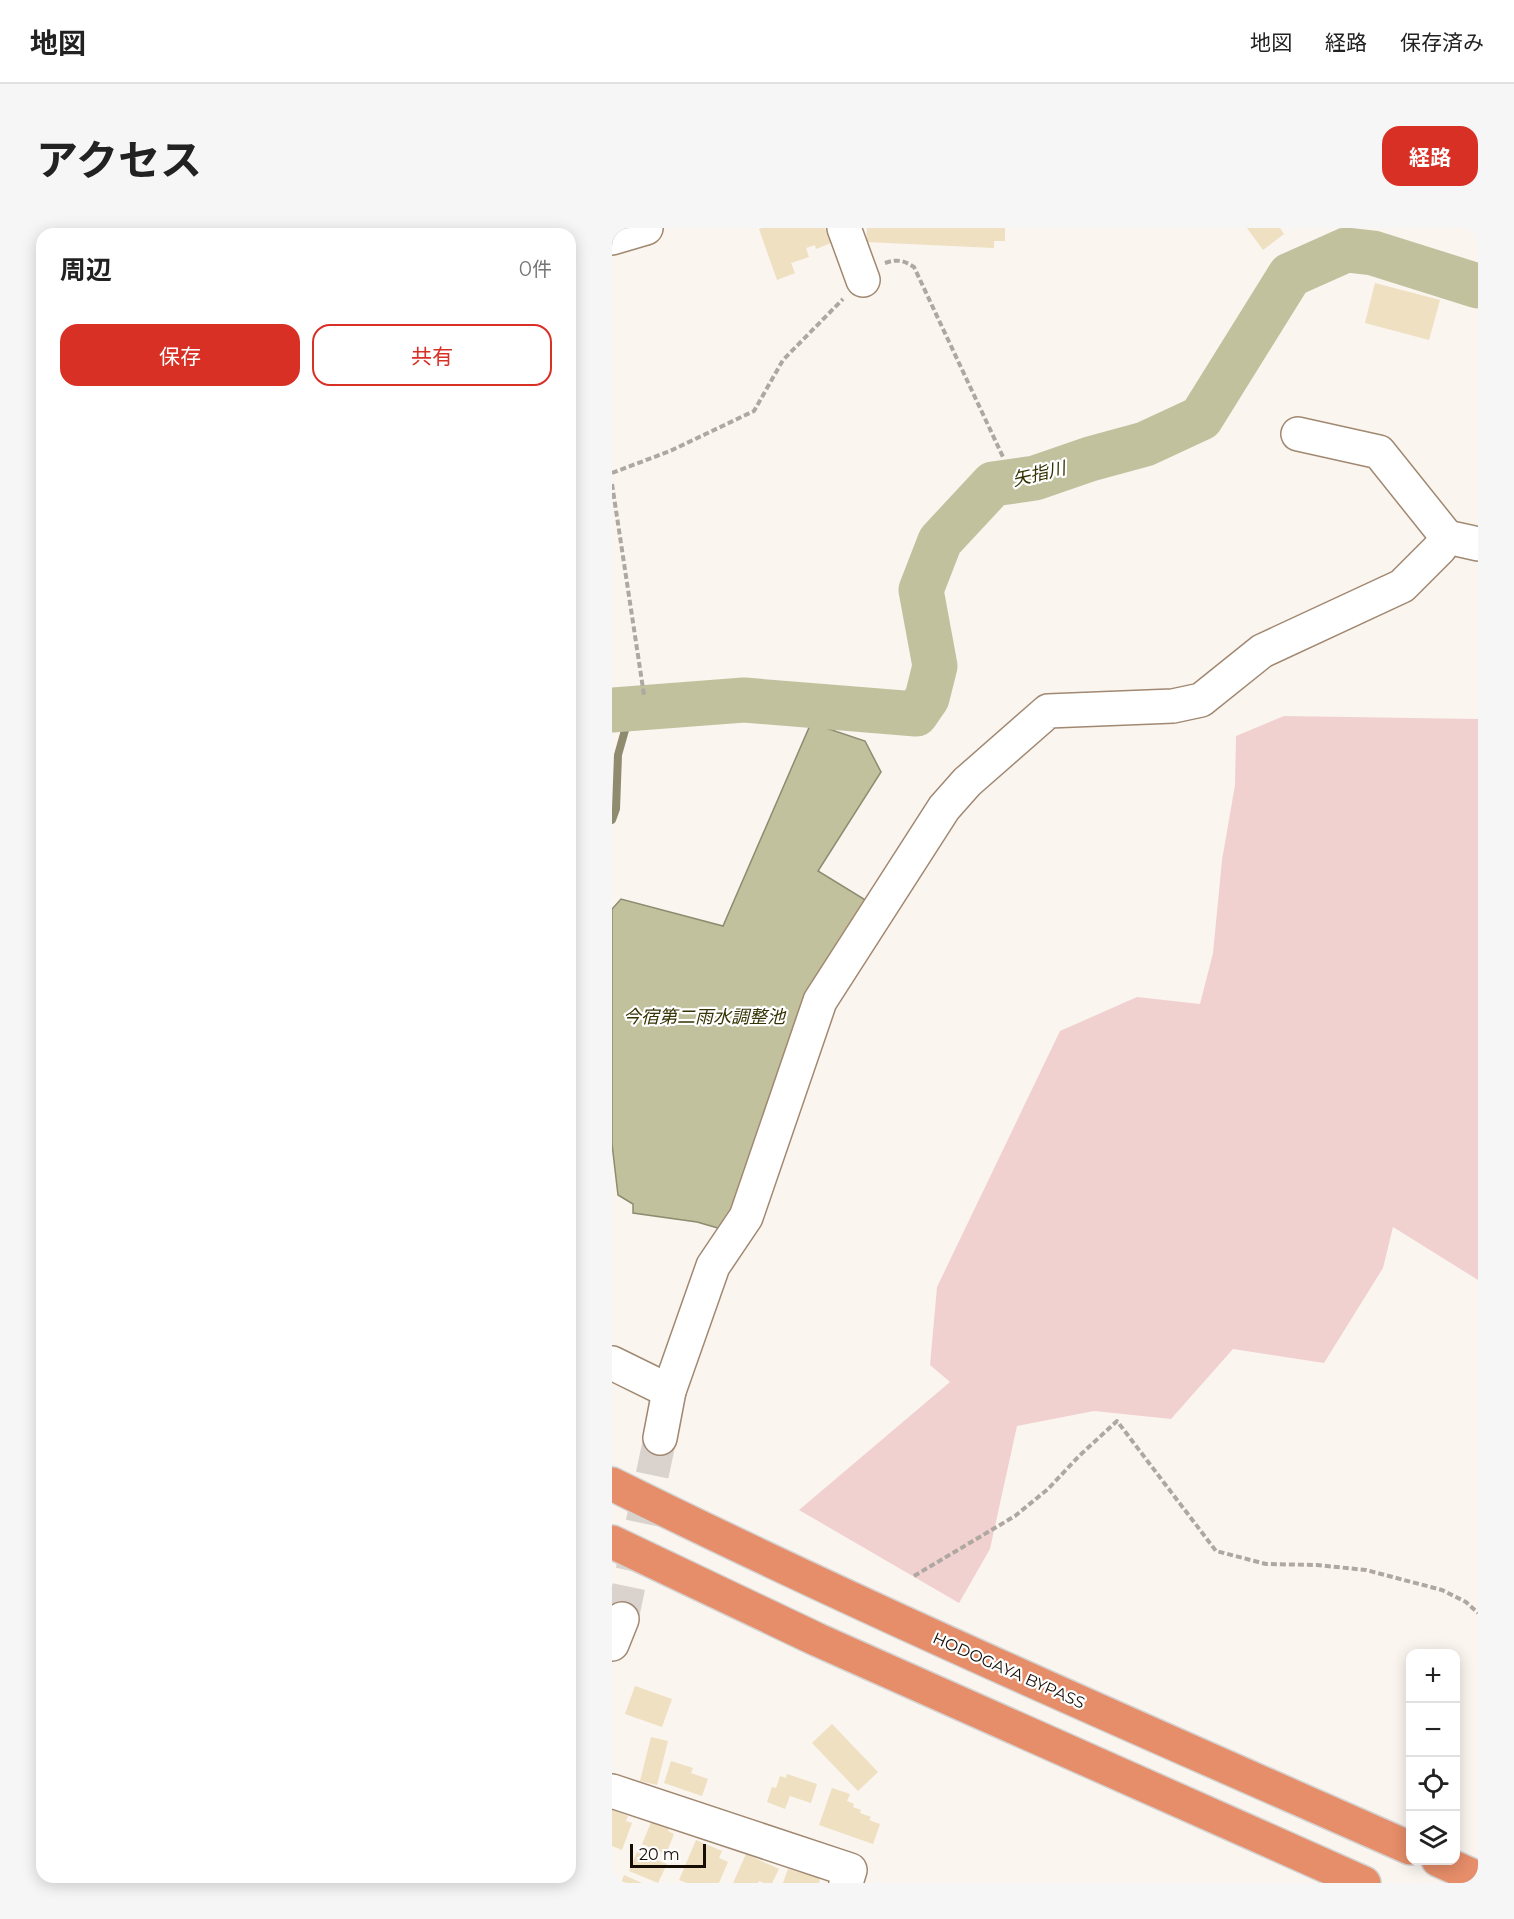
<!DOCTYPE html>
<html lang="ja">
<head>
<meta charset="utf-8">
<style>
	:root { --surface:#fff; --page:#f6f6f6; --text:#222; --muted:#767676; --line:#e0e0e0; --accent:#d93025 }
	body { margin:0; font-family:Montserrat,"Noto Sans JP",sans-serif; background:var(--page); color:var(--text) }
	.controls { position:absolute; right:18px; bottom:18px; display:grid; overflow:hidden; border-radius:12px; box-shadow:0 3px 15px #0003 }
	.controls button { width:54px; height:54px; display:grid; place-items:center; padding:0; border:0; border-bottom:2px solid var(--line); background:var(--surface); color:var(--text); font:30px sans-serif }
	.scale { position:absolute; left:18px; bottom:15px; width:76px; box-sizing:border-box; padding-left:6px; border:3px solid #160d05; border-top:0; font-size:16px; line-height:21px; white-space:nowrap; color:#160d05; -webkit-text-stroke:4px #fff; paint-order:stroke }
	.list { margin:0; padding:0; list-style:none }
	h2 { display:flex; justify-content:space-between; align-items:center; height:78px; margin:0; padding:0 24px; font-size:26px }
	h2 small { font-size:20px; font-weight:400; color:var(--muted) }
	.actions { display:flex; gap:12px; padding:18px 24px }
	.actions a { flex:1; padding:14px 0; border:2px solid var(--accent); border-radius:18px; text-align:center; font-size:21px; color:var(--accent) }
	.actions .main { background:var(--accent); color:#fff }
	.icon { flex:none; width:33px; height:33px; fill:none; stroke:currentColor; stroke-width:2; stroke-linecap:round; stroke-linejoin:round }
	.map { position:relative; flex:none; width:866px; height:1655px; overflow:hidden; border-radius:18px }
	header { display:flex; align-items:center; gap:36px; box-sizing:border-box; height:84px; padding:0 30px; background:var(--surface); border-bottom:2px solid var(--line) }
	header strong { font-size:28px }
	nav { display:flex; gap:33px; margin-inline-start:auto; font-size:21px }
	.intro { display:flex; align-items:center; justify-content:space-between; box-sizing:border-box; height:144px; padding:0 36px }
	h1 { margin:0; font-size:42px }
	.button { padding:15px 27px; border-radius:18px; background:var(--accent); color:#fff; font-size:21px; font-weight:700 }
	main { display:flex; gap:36px; padding:0 36px }
	aside { flex:1; background:var(--surface); border-radius:18px; box-shadow:0 3px 15px #0003 }
	.map>svg:first-child { display:block }
	.green { fill:#f1d1d0 }
	.water { fill:#c1c19d; stroke:#8e8b6f; stroke-width:1.5 }
	.lines { fill:none; stroke-linecap:round; stroke-linejoin:round }
	.stream { stroke:#8e8b6f; stroke-width:8 }
	.river { stroke:#c1c19d; stroke-width:45 }
	.building { fill:#eee0c0 }
	.minor-tunnel { stroke:#d9d2cd; stroke-width:33; stroke-dasharray:33 16; stroke-linecap:butt }
	.minor-casing { stroke:#a18871; stroke-width:36 }
	.highway-casing { stroke:#d5d3d2; stroke-width:36 }
	.path { stroke:#afa8a2; stroke-width:4; stroke-dasharray:6 3; stroke-linecap:butt }
	.minor { stroke:#fff; stroke-width:33 }
	.highway { stroke:#e68d69; stroke-width:33 }
	.labels { text-anchor:middle; stroke-width:4.5; stroke-linejoin:round; paint-order:stroke }
	.street-label { font-size:16px; fill:#160d05; stroke:#fff }
	.water-label { font-size:18px; font-style:italic; fill:#343304; stroke:#fff }
</style>
</head>
<body>
<header>
<strong>地図</strong>
<nav><a>地図</a><a>経路</a><a>保存済み</a></nav>
</header>
<div class="intro"><h1>アクセス</h1><a class="button">経路</a></div>
<main>
<aside>
<h2>周辺<small>0件</small></h2>
<ul class="list">
</ul>
<div class="actions"><a class="main">保存</a><a>共有</a></div>
</aside>
<div class="map">
<svg width="866" height="1655" viewBox="0 0 866 1655">
	<rect width="100%" height="100%" fill="#fbf5f0"/>
	<path class="green" d="M672,488L866,491V1052L781,999L771,1040L712,1135L621,1121L559,1191L482,1183L405,1198L378,1321L347,1375L187,1282L338,1154L318,1137L325,1059L448,803L525,769L588,776L601,725L610,632L623,557L624,508Z"/>
	<path class="water" d="M199,495L253,513L269,544L206,643L260,676L113,1002L85,994L21,985V976L6,967L0,916V681L9,671L111,698Z"/>
	<g class="lines">
		<path class="stream" d="M0,592L4,581L6,527L19,481"/>
		<path class="river" d="M0,482L132,472L304,486L315,470L323,438L309,362L328,313L381,256L423,250L478,231L533,216L589,190L678,47L734,22L761,25L866,58"/>
	</g>
	<g class="building">
		<path d="M150,0H213L219,15L204,21L203,17L194,20L197,29L179,35L183,45L165,52L147,1Z"/>
		<path d="M255,0H393V13H382V20L254,14Z"/>
		<path d="M635,0H668L672,6L651,22Z"/>
		<path d="M763,55L828,72L817,112L753,95Z"/>
		<path d="M23,1458L60,1471L50,1499L13,1486Z"/>
		<path d="M220,1496L266,1544L246,1563L200,1515Z"/>
		<path d="M39,1509L56,1513L45,1557L28,1553Z"/>
		<path d="M59,1533L81,1540L79,1545L96,1551L90,1568L52,1555Z"/>
		<path d="M175,1546L205,1556L199,1575L178,1568L173,1581L155,1574L160,1559L164,1560L168,1548L174,1550Z"/>
		<path d="M220,1560L238,1566L235,1573L242,1576L241,1579L249,1582L248,1585L259,1589L257,1592L268,1596L261,1616L207,1597Z"/>
		<path d="M0,1582L16,1588L14,1593L20,1595L10,1622L0,1618Z"/>
		<path d="M40,1592L57,1600L56,1603L62,1606L54,1626L30,1616Z"/>
		<path d="M84,1612L110,1623L107,1630L116,1634L107,1655H75L67,1652Z"/>
		<path d="M25,1624L55,1636L46,1655L17,1643Z"/>
		<path d="M134,1626L167,1641L160,1655H152L147,1653L146,1655H121Z"/>
		<path d="M176,1641L208,1650L207,1655H171Z"/>
		<path d="M12,1647L30,1655H9Z"/>
	</g>
	<g class="lines">
		<path class="minor-tunnel" d="M10,1391L48,1210"/>
		<g class="minor-casing">
			<g id="minor">
				<path d="M232,0L251,52"/>
				<path d="M0,10L34,0"/>
				<path d="M686,206L767,224L835,309L866,316"/>
				<path d="M0,1135L57,1163"/>
				<path d="M48,1210L57,1163L101,1038L134,989L208,773L332,580L355,554L436,483L561,478L589,472L650,423L790,358L828,320L835,309"/>
				<path d="M0,1416L10,1391"/>
				<path d="M0,1563L238,1642L234,1655"/>
			</g>
		</g>
		<g class="highway-casing">
			<g id="highway">
				<path d="M0,1256C262,1386 531,1502 798,1620"/>
				<path d="M0,1314L206,1412L752,1655"/>
				<path d="M826,1632L866,1650"/>
			</g>
		</g>
		<g class="path">
			<path d="M273,35C285,31 291,32 302,39L391,229"/>
			<path d="M0,245L58,223L142,183L171,132L231,71"/>
			<path d="M0,256L32,467"/>
			<path d="M302,1348L403,1288L436,1261L467,1228L505,1193L604,1323L654,1336L705,1337L754,1342L830,1362L854,1374L866,1385"/>
		</g>
		<use href="#minor" class="minor"/>
		<use href="#highway" class="highway"/>
	</g>
	<g class="labels">
		<g class="street-label">
			<text transform="translate(397 1442) rotate(24)" y="6">HODOGAYA BYPASS</text>
		</g>
		<g class="water-label">
			<text transform="translate(427 246) rotate(-13)" y="6">矢指川</text>
			<text x="92" y="795">今宿第二雨水調整池</text>
		</g>
	</g>
</svg>
<div class="controls">
<button>+</button>
<button>−</button>
<button><svg class="icon" aria-label="locate" viewBox="0 0 24 24"><circle cx="12" cy="12" r="6"/><path d="M12 2v4M12 18v4M2 12h4M18 12h4"/></svg></button>
<button><svg class="icon" aria-label="layers" viewBox="0 0 24 24"><path d="M12 4l9 5-9 5-9-5zM3 14l9 5 9-5"/></svg></button>
</div>
<div class="scale">20 m</div>
</div>
</main>
</body>
</html>
